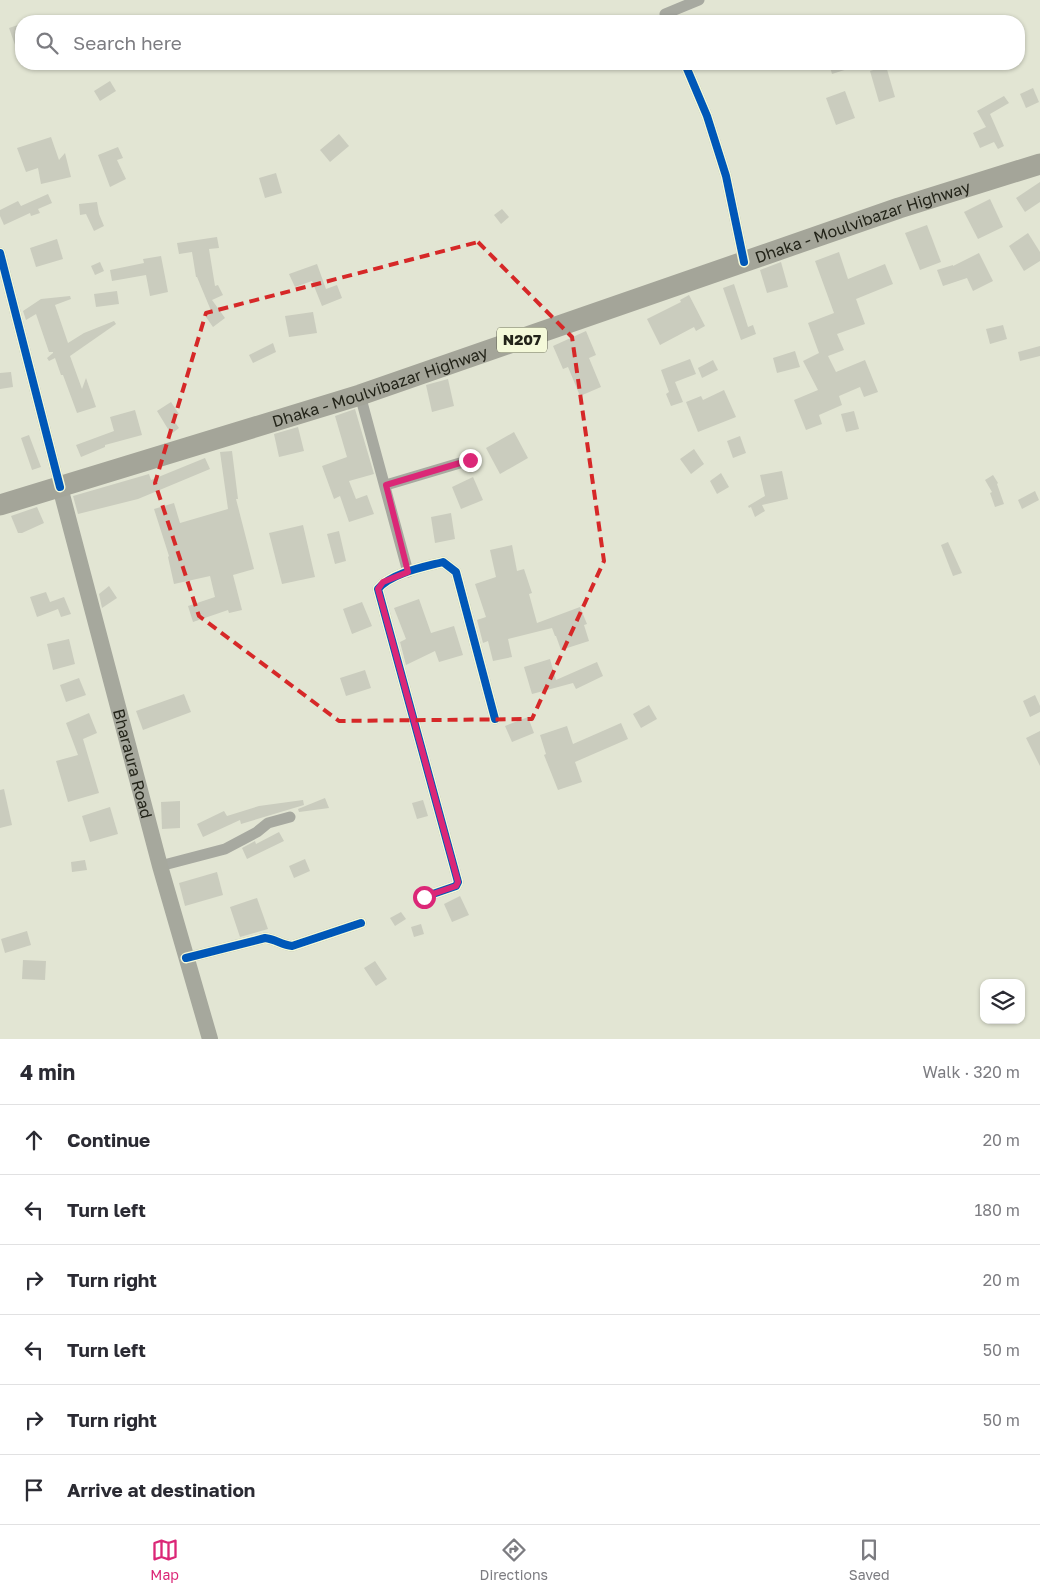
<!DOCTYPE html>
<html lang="en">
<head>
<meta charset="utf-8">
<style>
	:root { --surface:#fff; --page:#f2f2f3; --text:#2b2b33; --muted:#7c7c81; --line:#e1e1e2; --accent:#db2777 }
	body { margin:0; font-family:"Golos Text",sans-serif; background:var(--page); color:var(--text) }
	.controls { position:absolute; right:15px; bottom:15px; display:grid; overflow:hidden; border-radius:10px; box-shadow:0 1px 4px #0004 }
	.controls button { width:45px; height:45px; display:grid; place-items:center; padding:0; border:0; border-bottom:1px solid var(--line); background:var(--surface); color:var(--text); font:25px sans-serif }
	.stop { position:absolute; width:15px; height:15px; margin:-11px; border:4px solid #db2777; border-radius:50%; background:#fff }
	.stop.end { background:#db2777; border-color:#fff; box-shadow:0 1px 5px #0008 }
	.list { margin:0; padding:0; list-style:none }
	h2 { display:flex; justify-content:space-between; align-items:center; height:65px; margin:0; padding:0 20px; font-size:21px }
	h2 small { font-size:16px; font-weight:400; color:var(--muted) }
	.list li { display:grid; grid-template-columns:32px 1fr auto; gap:15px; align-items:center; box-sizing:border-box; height:70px; padding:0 20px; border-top:1px solid var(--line) }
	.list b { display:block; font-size:19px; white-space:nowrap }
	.list em { font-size:16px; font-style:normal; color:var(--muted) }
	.icon { flex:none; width:28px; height:28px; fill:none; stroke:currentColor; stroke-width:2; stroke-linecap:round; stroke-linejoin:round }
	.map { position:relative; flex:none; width:1040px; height:1039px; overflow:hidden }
	.search { position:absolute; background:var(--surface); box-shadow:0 1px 4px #0004; left:15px; right:15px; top:15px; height:55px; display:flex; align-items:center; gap:12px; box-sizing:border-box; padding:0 18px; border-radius:20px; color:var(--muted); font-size:19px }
	.sheet { height:485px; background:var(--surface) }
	nav { display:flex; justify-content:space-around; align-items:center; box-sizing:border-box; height:70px; border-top:1px solid var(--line); background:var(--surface); font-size:14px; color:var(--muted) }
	nav a { display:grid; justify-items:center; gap:2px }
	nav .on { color:var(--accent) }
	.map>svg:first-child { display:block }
	.building { fill:#caccbe }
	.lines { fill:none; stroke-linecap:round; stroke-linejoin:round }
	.street { stroke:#a7a9a0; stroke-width:11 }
	.secondary { stroke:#a6a89d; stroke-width:16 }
	.highway { stroke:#a4a599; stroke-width:21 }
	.cycleway-casing { stroke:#f4f9d9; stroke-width:11 }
	.cycleway { stroke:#0057b8; stroke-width:8 }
	.route { stroke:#db2777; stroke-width:6 }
	.marked { fill:none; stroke:#d62828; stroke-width:4; stroke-dasharray:10 6; stroke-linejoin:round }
	.labels { text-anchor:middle; stroke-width:5; stroke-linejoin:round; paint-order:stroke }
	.shield { fill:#f4f9d9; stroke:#626453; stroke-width:1 }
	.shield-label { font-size:15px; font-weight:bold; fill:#232419 }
	.street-label { font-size:16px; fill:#232419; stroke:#f4f9d9 }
</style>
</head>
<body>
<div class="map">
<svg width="1040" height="1039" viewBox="0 0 1040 1039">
	<rect width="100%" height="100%" fill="#e2e5d3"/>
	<g class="building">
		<path d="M21,24V59H20L9,28Z"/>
		<path d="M829,64H857V66L832,74Z"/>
		<path d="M886,66L895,97L879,102L870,71Z"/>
		<path d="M110,81L116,91L100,101L94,91Z"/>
		<path d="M1033,88L1039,102L1026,108L1020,94Z"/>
		<path d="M845,91L855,118L836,125L826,98Z"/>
		<path d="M1004,96L1009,103L990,114L1004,146L998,149L994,142L980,148L973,133L986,127L977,111Z"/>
		<path d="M339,134L349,146L330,162L320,150Z"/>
		<path d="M51,137L59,160L65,153L71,177L41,184L38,168L26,172L17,148Z"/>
		<path d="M118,147L123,158L117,160L126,179L110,187L98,155Z"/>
		<path d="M276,173L282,193L265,198L259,178Z"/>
		<path d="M1040,182V202L1025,212L1016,198Z"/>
		<path d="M48,194L52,203L38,209L40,213L31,216L30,213L4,225L0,216V210L18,201L21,206Z"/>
		<path d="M990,199L1003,227L978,239L964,212Z"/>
		<path d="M97,202L99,214L104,226L94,231L86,214L80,215L79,204Z"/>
		<path d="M502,209L509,217L501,224L494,215Z"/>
		<path d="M927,225L941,262L920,270L905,233Z"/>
		<path d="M1028,233L1040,252V261L1024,271L1009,246Z"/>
		<path d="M217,237L219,248L209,249L215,286L218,285L223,295L212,300L225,318L213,327L206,317L212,313L197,277H196L192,252L179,254L177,243Z"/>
		<path d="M57,239L63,259L36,267L30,248Z"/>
		<path d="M839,252L848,279L885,264L893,284L856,299L865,324L837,334L844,350L828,356L836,372L865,360L878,392L864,397L860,387L839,396L842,405L819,415L822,424L806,430L794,400L818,390L803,361L819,353L808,323L834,313L815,261Z"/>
		<path d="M979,253L993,281L973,291L967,278L943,286L937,270L953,265V266Z"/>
		<path d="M161,256L168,292L150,296L146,275L112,281L110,270L144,263L143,259Z"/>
		<path d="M100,262L104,271L95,275L91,266Z"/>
		<path d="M781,262L788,287L767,293L760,270Z"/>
		<path d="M317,264L326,289L337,285L342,298L322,306L312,281L295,287L289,274Z"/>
		<path d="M734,284L748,327L753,325L756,334L741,340L723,288Z"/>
		<path d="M117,291L119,304L96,307L94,294Z"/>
		<path d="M689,295L705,326L696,331L694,327L660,345L647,319L681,302L680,300Z"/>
		<path d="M70,296L71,299L55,305L68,343L84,333L114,321L116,324L70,356L82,389L86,378L96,407L77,413L63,375H61L55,358L49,361L47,358L53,353V352H49L36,314L26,320L23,311L41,299Z"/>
		<path d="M313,312L317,333L289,337L285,316Z"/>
		<path d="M1003,325L1007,339L990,344L986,329Z"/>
		<path d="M586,331L596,355L589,358L601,387L580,396L568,367L563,369L553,346Z"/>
		<path d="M273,343L276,352L253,363L249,355Z"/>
		<path d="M1040,346V356L1020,361L1018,352Z"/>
		<path d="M795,351L800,367L777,373L773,358Z"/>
		<path d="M690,359L696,374L675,382L683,402L671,406L666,394L669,392L661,370Z"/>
		<path d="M713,360L718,370L702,378L698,368Z"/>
		<path d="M11,372L13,387L0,389V373Z"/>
		<path d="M448,379L454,406L432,412L426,385Z"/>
		<path d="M724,390L736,417L698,432L686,402L701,396L703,400Z"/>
		<path d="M171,402L179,414L172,418L179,428L171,434L157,411Z"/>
		<path d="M355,409L374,474L349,481L356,499L367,495L374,514L349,522L340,496L334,499L322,466L347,457L335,416Z"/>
		<path d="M135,410L142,435L105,445V447L81,457L76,445L114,431L110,417Z"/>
		<path d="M854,411L859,429L846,432L841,414Z"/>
		<path d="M298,427L304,451L279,457L274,434Z"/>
		<path d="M514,432L528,458L500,474L486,448Z"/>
		<path d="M29,435L41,467L32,470L21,438Z"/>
		<path d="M740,436L746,453L733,458L727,441Z"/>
		<path d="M694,449L704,464L691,474L680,459Z"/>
		<path d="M232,451L238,499H236L254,569L233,575L242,610L229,613L228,610L193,622L188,606L215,597L210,576L174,584L168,557L169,556L154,509L174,503L180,523L228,509L220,452Z"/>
		<path d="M205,458L210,469L138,499L78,514L73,496L149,474L151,480Z"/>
		<path d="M782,471L788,499L762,505L765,511L755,517L751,507L749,508L748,506L765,496L760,475Z"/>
		<path d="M721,473L729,487L717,494L710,481Z"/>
		<path d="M993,475L998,483L997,484L1004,504L995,507L990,493L992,492L985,480Z"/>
		<path d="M473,477L483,500L461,509L452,487Z"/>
		<path d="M1035,491L1039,500L1022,509L1018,500Z"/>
		<path d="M37,507L44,523L22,533H18L11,516Z"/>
		<path d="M451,513L455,539L435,543L431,517Z"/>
		<path d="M303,525L315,577L282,584L269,533Z"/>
		<path d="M339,531L346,561L335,564L327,534Z"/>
		<path d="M948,542L962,573L953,576L941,545Z"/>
		<path d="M512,545L517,571L524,569L532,593L529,594L537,623L580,607L587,624L584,625L589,641L561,650L556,636H555L552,628L508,639L512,657L493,661L488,641L483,643L477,620L486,617L475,584L496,577L490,550Z"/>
		<path d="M109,586L117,598L102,608L99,594Z"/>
		<path d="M46,592L50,602L64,597L71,614L61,617L58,609L37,617L30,597Z"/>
		<path d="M419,599L431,633L454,626L463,655L439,662L435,651L406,665L400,642L406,639L394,608Z"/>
		<path d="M362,602L372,626L352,634L343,609Z"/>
		<path d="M69,639L75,664L53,670L47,644Z"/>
		<path d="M550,659L556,680L597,662L603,676L576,689L573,683L532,694L524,667Z"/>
		<path d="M365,670L371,688L346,696L340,678Z"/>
		<path d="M79,678L86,695L66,702L60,685Z"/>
		<path d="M184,694L191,712L143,730L136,711Z"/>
		<path d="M1035,695L1040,706V712L1030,717L1023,701Z"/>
		<path d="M649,705L657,719L641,728L633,714Z"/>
		<path d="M89,713L97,733L83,739L99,793L68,802L56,761L78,755L66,723Z"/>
		<path d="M528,717L534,733L512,742L505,726Z"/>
		<path d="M621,723L628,739L575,762L582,782L558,790L544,755L546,754L540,735L567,726L573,744Z"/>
		<path d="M1040,731V766L1026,738Z"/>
		<path d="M4,789L12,825L0,828V790Z"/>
		<path d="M325,798L329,808L299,812L298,809Z"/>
		<path d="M303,800L304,805L241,824L240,820L203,837L197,824L224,811L227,816L259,806Z"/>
		<path d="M423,800L428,816L417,819L412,803Z"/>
		<path d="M180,801V828L162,829L161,802Z"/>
		<path d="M110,807L118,834L90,842L82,816Z"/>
		<path d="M279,832L284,841L247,859L242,848L255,841L256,844Z"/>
		<path d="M305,859L310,871L294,878L289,866Z"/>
		<path d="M85,860L87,870L72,872L71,862Z"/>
		<path d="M217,872L223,895L185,906L179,883Z"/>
		<path d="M460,896L469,915L452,922L444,904Z"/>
		<path d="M257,898L268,929L240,937L230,907Z"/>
		<path d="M401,912L406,919L395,926L390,918Z"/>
		<path d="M421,924L424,934L414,937L411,927Z"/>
		<path d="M27,931L31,945L5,953L1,939Z"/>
		<path d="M23,960L46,961L45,980L22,979Z"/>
		<path d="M375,961L387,979L376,986L364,968Z"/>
	</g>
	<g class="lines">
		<g class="street">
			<path d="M668,21L665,14L699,0"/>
			<path d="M685,64L707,116L726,176L744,262"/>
			<path d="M0,253L60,487"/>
			<path d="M360,395L408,572"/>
			<path d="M386,485L470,460"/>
			<path d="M160,866L225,849L257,832L268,823L290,817"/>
			<path d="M424,897L456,886L458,882L378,589C391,573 424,567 443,562L456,572L495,719"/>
			<path d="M186,958L265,938C275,939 282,945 292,946L361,923"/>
		</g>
		<path class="secondary" id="s1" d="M60,487L160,866L210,1039"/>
		<path class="highway" id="s2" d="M0,505L360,395L899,208L1040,164"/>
		<g class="cycleway-casing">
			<g id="cycleway">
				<path d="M685,64L707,116L726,176L744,262"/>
				<path d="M0,253L60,487"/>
				<path d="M424,897L456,886L458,882L378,589C391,573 424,567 443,562L456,572L495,719"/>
				<path d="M186,958L265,938C275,939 282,945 292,946L361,923"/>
			</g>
		</g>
		<use href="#cycleway" class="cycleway"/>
	</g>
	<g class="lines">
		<path class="route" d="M424,897L456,886L458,882L378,589L383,582L408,572L386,485L470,460"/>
	</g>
	<path class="marked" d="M478,242L572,337L604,561L532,719L339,721L199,616L155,483L206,313Z"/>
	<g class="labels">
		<rect class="shield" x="497" y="327.5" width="50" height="25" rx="4"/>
		<g class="shield-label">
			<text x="522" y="345">N207</text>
		</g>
		<g class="street-label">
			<text dy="6" stroke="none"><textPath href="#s2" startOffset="908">Dhaka - Moulvibazar Highway</textPath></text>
			<text dy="6" stroke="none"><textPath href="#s2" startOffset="398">Dhaka - Moulvibazar Highway</textPath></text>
			<text dy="6" stroke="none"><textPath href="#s1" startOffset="286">Bharaura Road</textPath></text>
		</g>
	</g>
</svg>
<div class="controls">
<button><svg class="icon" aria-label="layers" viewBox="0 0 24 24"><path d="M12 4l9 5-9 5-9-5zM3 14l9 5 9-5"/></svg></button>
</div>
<div class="stop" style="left:424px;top:897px"></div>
<div class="stop end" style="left:470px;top:460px"></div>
<div class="search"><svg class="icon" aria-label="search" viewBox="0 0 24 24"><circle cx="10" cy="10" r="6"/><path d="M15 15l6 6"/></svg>Search here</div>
</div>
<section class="sheet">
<h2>4 min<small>Walk · 320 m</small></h2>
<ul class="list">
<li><svg class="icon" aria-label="ahead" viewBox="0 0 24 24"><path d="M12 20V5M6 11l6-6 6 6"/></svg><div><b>Continue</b></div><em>20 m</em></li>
<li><svg class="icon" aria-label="left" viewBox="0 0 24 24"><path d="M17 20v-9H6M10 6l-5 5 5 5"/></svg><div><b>Turn left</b></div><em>180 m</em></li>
<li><svg class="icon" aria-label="right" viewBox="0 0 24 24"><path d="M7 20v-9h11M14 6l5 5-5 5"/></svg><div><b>Turn right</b></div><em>20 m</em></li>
<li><svg class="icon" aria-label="left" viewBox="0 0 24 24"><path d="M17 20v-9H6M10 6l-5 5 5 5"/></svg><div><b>Turn left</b></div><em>50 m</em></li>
<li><svg class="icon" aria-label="right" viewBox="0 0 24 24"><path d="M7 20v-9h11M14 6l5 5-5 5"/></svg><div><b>Turn right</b></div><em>50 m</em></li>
<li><svg class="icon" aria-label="arrive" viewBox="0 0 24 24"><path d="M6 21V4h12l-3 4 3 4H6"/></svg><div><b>Arrive at destination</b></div></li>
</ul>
</section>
<nav>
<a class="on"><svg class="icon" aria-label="map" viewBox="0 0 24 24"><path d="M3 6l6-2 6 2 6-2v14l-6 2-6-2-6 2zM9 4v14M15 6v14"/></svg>Map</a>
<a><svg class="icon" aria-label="directions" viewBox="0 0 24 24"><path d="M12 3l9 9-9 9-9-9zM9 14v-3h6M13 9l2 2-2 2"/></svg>Directions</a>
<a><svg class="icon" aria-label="saved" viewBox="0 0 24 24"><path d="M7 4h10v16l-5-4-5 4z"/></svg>Saved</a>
</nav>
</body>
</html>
